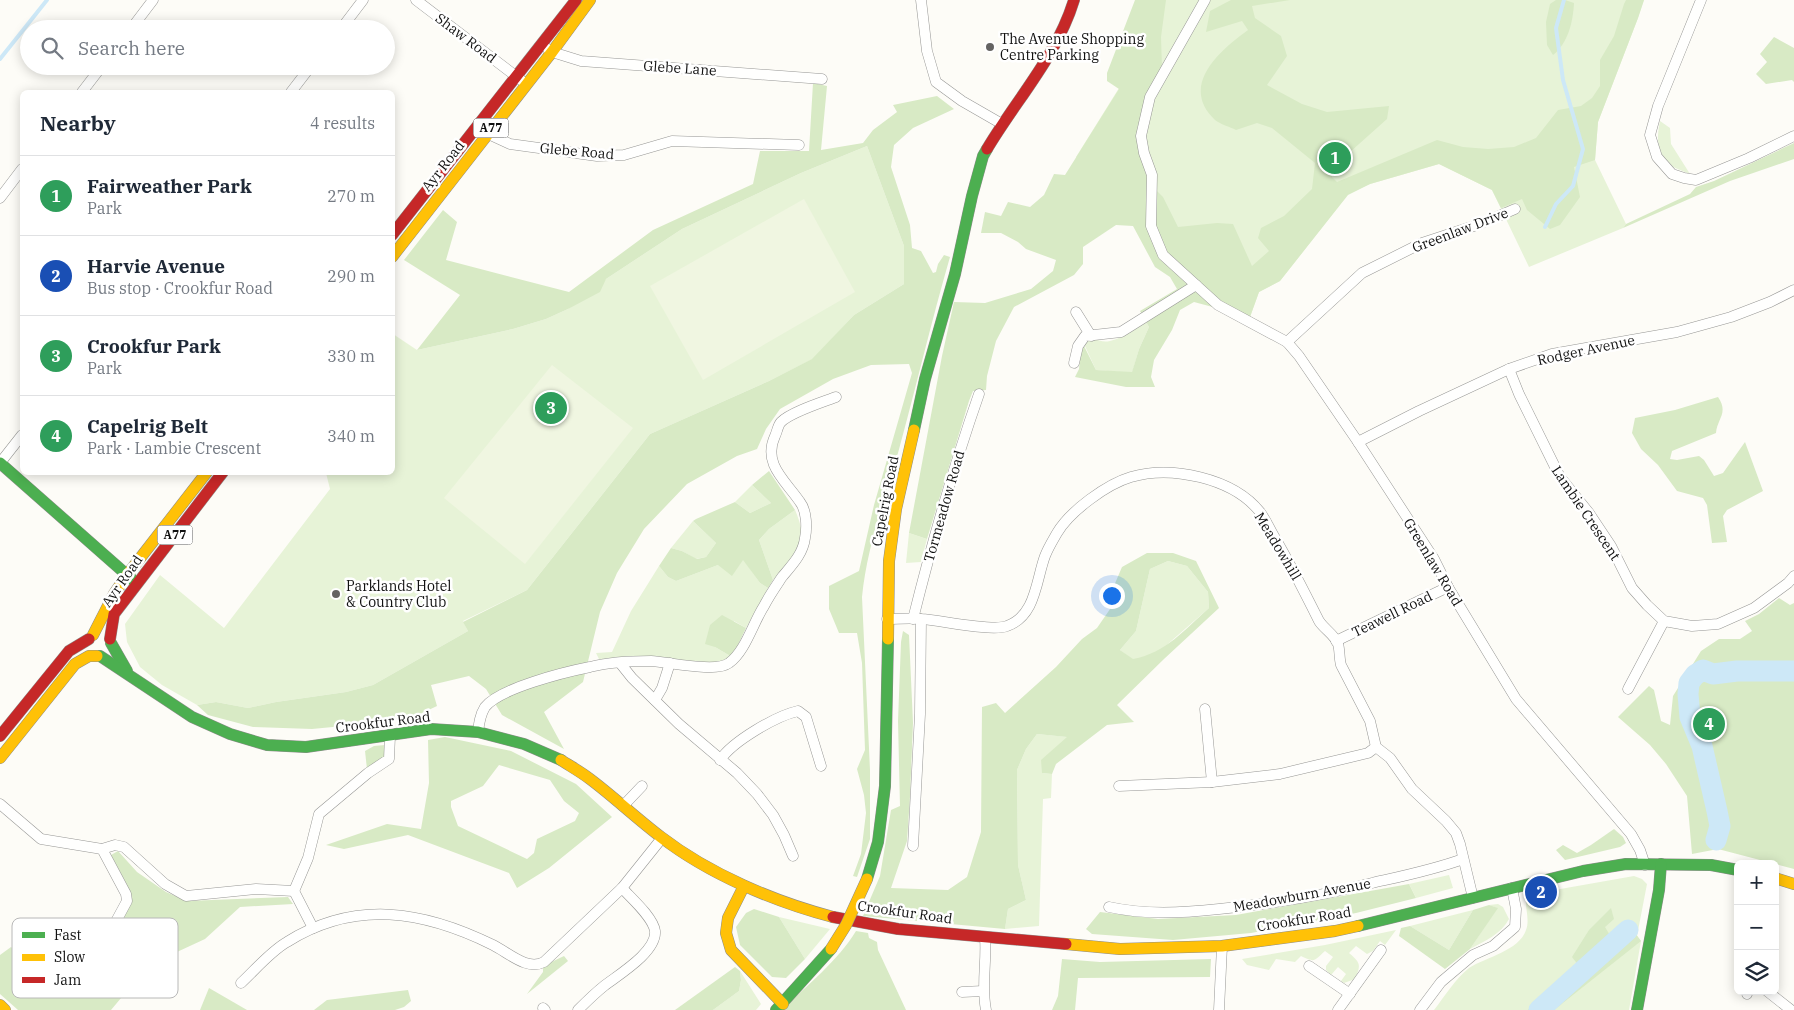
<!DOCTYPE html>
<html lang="en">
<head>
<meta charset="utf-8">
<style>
	:root { --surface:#fff; --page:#f6f6f7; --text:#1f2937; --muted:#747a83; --line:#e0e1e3; --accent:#646362 }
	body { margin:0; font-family:"IBM Plex Serif",serif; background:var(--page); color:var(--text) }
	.controls { position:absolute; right:15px; bottom:15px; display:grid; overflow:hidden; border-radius:8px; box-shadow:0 2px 12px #0003 }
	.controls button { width:45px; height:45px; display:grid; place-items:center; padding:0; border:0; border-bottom:1px solid var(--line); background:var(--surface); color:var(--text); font:25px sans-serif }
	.you { position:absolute; left:1111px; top:595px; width:18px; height:18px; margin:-12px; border:4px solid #fff; border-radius:50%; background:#1a73e8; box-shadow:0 0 0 8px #1a73e833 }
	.badge { display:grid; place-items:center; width:32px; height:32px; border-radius:50%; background:var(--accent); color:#fff; font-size:16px; font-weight:700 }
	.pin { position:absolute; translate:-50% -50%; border:2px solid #fff; box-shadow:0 1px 5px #0006 }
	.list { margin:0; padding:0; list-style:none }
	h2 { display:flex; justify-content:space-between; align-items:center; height:65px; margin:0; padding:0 20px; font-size:21px }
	h2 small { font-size:16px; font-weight:400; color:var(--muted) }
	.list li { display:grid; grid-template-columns:32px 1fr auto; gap:15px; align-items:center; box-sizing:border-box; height:80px; padding:0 20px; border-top:1px solid var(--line) }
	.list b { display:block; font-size:19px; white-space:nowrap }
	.list p { margin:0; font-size:16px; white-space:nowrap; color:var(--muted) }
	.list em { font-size:16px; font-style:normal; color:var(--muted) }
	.icon { flex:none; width:28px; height:28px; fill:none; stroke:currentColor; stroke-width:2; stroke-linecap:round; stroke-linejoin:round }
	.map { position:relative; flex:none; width:1794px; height:1010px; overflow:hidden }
	.search { position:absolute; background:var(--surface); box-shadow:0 2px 12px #0003; left:20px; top:20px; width:375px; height:55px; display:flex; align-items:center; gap:12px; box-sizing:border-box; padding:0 18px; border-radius:28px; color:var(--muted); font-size:19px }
	.panel { position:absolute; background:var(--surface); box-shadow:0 2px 12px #0003; left:20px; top:90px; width:375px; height:385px; border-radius:8px }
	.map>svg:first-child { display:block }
	.green { fill:#e7f3d7 }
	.forest { fill:#d8eac5; fill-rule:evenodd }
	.pitch { fill:#f0f6e1 }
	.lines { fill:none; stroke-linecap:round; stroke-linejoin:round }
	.stream { stroke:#cde8f7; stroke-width:4 }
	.river { stroke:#cde8f7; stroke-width:21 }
	.street-casing { stroke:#979795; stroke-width:11 }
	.fast-casing { stroke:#8e8d8b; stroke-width:12 }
	.slow-casing { stroke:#8e8d8b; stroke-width:12 }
	.jam-casing { stroke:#8e8d8b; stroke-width:12 }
	.street { stroke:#fffffe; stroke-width:10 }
	.fast { stroke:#4caf50; stroke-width:11 }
	.slow { stroke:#ffc107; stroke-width:11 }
	.jam { stroke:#c62828; stroke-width:11 }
	.slow-bridge-casing { stroke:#8e8d8b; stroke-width:12; stroke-linecap:butt }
	.slow-bridge { stroke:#ffc107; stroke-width:11 }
	.poi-dot { fill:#646362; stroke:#fff; stroke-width:2 }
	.labels { text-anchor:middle; stroke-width:5; stroke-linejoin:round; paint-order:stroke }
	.shield { fill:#fff; stroke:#585858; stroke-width:1 }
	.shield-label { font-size:12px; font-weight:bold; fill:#111 }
	.street-label { font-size:14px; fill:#111; stroke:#fff }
	.poi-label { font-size:14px; fill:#111; stroke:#fff; text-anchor:start }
	.key { fill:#fff; stroke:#b8b8b8; stroke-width:1 }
	.key-label { font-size:14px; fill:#111 }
</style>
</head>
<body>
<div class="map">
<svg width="1794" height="1010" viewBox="0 0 1794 1010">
	<rect width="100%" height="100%" fill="#fdfcf7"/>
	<g class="green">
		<path d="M1136,0H1644L1638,18L1598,122L1595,160L1626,224L1623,228L1529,267L1492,190L1439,164L1370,184L1348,194L1280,281L1259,292L1250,317L1157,229L1076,157L1119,88Z"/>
		<path d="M1660,121L1670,128L1671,144L1690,174C1683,171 1673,168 1668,163C1656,153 1657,135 1660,121Z"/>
		<path d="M867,146L904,246V284L854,315L813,359L769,381L650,434L527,590L463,621L468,631L373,685L346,692L276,702L248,708L216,702L197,705L162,685L140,667L127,642L125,624L160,575L224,628L330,489L326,473L392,472L393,334L417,350L513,329L546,319L568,309L606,279L682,229L801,173Z"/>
		<path d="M1145,320L1149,327L1139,349L1132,373L1096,370L1084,344C1097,334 1098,344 1110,341C1124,338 1135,328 1145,320Z"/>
		<path d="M752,485L771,503L750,513L735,502Z"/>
		<path d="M795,510C799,519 803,531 802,541C799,553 781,571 773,580L759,540L769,529Z"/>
		<path d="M693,521L716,543L706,557L696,559L682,551L671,548Z"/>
		<path d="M909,533L927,539L921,562L906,563Z"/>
		<path d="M743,559L760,583L768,588L746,628L734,621L715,647L732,657L716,663L655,658L599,659L596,653L612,652L631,611L659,566L668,577L676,581L718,565Z"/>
		<path d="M1168,561L1187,566L1208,592L1209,608L1162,649L1148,657L1133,660L1120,650L1136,631L1150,569Z"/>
		<path d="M1037,734L1068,737L1042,773L1052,774L1051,798L1043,799L1039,926L1005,929L1008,909L1026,900L1018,865L1017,770L1026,749Z"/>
		<path d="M1449,875L1453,888L1416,898L1409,884Z"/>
		<path d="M1634,876L1642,879L1647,884L1637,936L1641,941L1629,1010H1434C1445,996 1455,979 1469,968C1486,957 1519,951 1526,930C1530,920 1525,909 1526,899L1532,894Z"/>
		<path d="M1498,904L1503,907L1509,919C1501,934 1485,941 1470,949L1497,908L1489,905Z"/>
		<path d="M1473,910L1449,950L1410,926Z"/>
		<path d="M779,917L830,929L805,959Z"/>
		<path d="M1396,930L1385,945L1380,941L1373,951L1367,954L1356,946L1349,953C1361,963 1361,965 1355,979L1344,983L1341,981L1346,974L1338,967L1331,975L1326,970V966L1333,957L1325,951C1314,961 1315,963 1301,956L1295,962L1276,959L1269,970L1247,965L1242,959L1325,945Z"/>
		<path d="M740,971L761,1004L756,1010H713L739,991L741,980Z"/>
	</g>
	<g class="forest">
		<path d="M1135,0H1166L1161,37L1162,68L1137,127L1141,157L1148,182L1163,197L1178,227L1217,223L1233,224L1252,266L1269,251L1258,238L1261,228L1284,216L1312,189L1315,163L1272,128L1257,123L1236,130C1230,127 1220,124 1215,120C1179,86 1219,51 1248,30L1242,21L1206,32L1210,11L1231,0H1290L1252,6L1255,18L1281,36L1287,56L1267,85L1302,104L1327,112L1389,106L1387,119L1331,169L1332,177L1337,182L1437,140L1463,147L1488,149L1514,147L1536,138L1558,110L1581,106L1592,98L1600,86V60L1614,36L1624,4L1626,0H1644L1638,18L1598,122L1595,160L1574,167L1580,197L1560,225L1550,229L1527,210L1522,199L1501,208L1492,190L1439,164L1370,184L1348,195L1280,281L1259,292L1250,317L1194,302L1180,310L1172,330L1154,360L1151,377L1155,387H1126L1075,377L1079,369L1081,348L1084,346L1096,370L1132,372L1139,349L1149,327L1140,311L1177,289L1170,277L1155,267L1133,226L1116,225L1083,247V264L1074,275L1014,307L996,341L987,376L986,390L973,391L969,401L927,539L909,533L942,356L954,302L985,303L1031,289L1053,271L1056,260L1026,249L1018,242L1001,233H981L985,212L1001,216L1008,202L1030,207L1044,195L1054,174L1065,175L1119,89L1107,81V73Z"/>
		<path d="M1556,0H1565L1574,3C1573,22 1568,43 1553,55L1547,45L1546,22L1550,4Z"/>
		<path d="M1774,37L1794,48V82L1792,80L1766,84L1756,74L1767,62L1760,54Z"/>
		<path d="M813,83L827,86L821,150L863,143L873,130L897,112L893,105L937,96L954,109L913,128L894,145L891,167L910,225L912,248L921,251L933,273L936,272L938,264L944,255L950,257C931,322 916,388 898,453C884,501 867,547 862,597L870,770V839L857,877L853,876L861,854L866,813L864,795L857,769L865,750L862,663L857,633H839L829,609V586L859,571L874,505L912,373L909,364L871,365L833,379L780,409L766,429L757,449L737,456L687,484L644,529L617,573L600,612L583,682L544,712L564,749L502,715L486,689L469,676L431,685L437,706L418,715L364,724L312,729L253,727L208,715L197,705L216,702L248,708L276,702L346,692L373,685L468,631L463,622L527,590L650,434L769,381L812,359L854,315L904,284V246L867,146L801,173L682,229L606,279L600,292L568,309L546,319L513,329L417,350L460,295L404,260L443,210L457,222L446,260L569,292L653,230L753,184L760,151H809Z"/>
		<path d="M1794,143V159L1730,181L1623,228L1626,224L1690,194L1696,187L1714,181Z"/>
		<path d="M1718,397C1729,413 1717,419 1716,433L1672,451L1670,459L1677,460L1699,456L1704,460L1714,476L1723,473L1745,442L1763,491L1727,510L1723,516L1727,542L1712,543L1707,505L1703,498L1677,491L1658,465L1641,449L1632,433L1635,418L1675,410Z"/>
		<path d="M769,471L795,510L769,529L759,540L773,580L768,588L760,583L743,560L732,576L718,565L676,581L668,577L659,566L671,548L682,551L697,559L706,557L716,543L693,521L696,519L735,502L750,513L771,503L752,485Z"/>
		<path d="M1147,553H1173L1196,561L1219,608L1164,659L1117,705L1134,722L1107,725L1056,764L1052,774L1042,773L1041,760L1067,737L1037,734L1026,749L1017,770L1018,865L1026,900L1008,909L1005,929L863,916L880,876L891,810L900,806L898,721L901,642L903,631L909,635L913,723L910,797L907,841L891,888L948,890L967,877L981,832L982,707L996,703L1005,713L1056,667L1082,639L1097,628L1119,596L1113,588L1122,567ZM1168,561L1187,566L1208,592L1209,608C1185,629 1166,653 1133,659L1120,650L1136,631L1150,569Z"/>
		<path d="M1779,598L1790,605L1794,603V869L1718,849L1692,854L1687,796L1666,764L1650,745L1618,717L1649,686L1654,690L1661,721L1670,725L1673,696L1701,651L1719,639H1740L1752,631L1745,621L1759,614Z"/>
		<path d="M722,615L746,628L732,657L715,647L705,644L710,625Z"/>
		<path d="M445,737L511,751L576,784L612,817L549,868L517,888L509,873L408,835L344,849L326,845L387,824L421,829L429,783L428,740ZM499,765L550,780L564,801L579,813L575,821L537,839L534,853L527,859L458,826L451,807V801L483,786Z"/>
		<path d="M385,745L384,758L367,769L365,751L374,746Z"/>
		<path d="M1614,829L1623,837L1626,843L1620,847L1565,860L1556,850L1563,845L1577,853L1591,845Z"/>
		<path d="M118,851L137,872L166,892L187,901L288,897L293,904L240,907L205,939L164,958L158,954L111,1010H18L0,994V955L11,947L66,994L79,993L126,913L131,901L127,885L111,855Z"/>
		<path d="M1409,884L1416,898L1356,913L1251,933L1173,940L1092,934L1086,929L1100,912L1158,919L1236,915Z"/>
		<path d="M1489,905L1498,908L1470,949L1445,969L1399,936L1401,928L1410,926L1449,950L1473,910Z"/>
		<path d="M1611,908L1614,919L1605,927L1611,937L1630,926L1641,941L1554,1010H1528L1535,1002L1579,966L1572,957L1589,930Z"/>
		<path d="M754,909L779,917L805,959L786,978L772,977L740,945L736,927L746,913Z"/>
		<path d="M856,931L868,933L869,938L877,942L878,950L906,1010H782C807,985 838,961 856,931Z"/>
		<path d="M564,956L568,961L527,994L543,972V966Z"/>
		<path d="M1062,959L1100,962L1211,959L1210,977L1078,978L1075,1010H1052L1058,996Z"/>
		<path d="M735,967L740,971L741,980L739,991L713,1010H675Z"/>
		<path d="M209,988L247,1010H200Z"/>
		<path d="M408,990L411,1001L404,1007L395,1010H314L327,1000Z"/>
	</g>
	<g class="pitch">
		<path d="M804,199L855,292L703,380L650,286Z"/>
		<path d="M552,365L633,428L525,564L444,498Z"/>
	</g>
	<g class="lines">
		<g class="stream">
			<path d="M0,59L47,0"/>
			<path d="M1545,227L1556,204L1573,186L1583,149L1563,80L1556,28L1564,0"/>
		</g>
		<g class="river">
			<path d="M1716,840L1720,826L1717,811L1702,746L1690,717L1688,694L1689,683L1695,675L1703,670L1713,674L1737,671H1794"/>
			<path d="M1539,1010L1628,930"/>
		</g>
		<g class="street-casing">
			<g id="street">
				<path d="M416,0L521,80"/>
				<path d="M921,0L927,51L936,82L962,101L1002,124"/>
				<path d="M1205,0L1150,97L1141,136L1144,153L1152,175L1151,226L1163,255L1218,305L1287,342L1299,356L1358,442L1434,559L1448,587L1516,699L1631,834L1640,850L1645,865"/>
				<path d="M1701,0L1658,106L1650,135L1657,157L1672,174L1684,178L1696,180L1749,158L1794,136"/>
				<path d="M131,29L153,0"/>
				<path d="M341,29L363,0"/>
				<path d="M548,49L552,52L581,61L822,79"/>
				<path d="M82,92L102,66"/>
				<path d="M291,92L311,66"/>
				<path d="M484,132L510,144L597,156L624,155L672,141L799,145"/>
				<path d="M0,198L22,169"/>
				<path d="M1076,312L1091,336"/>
				<path d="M1287,342L1362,273L1422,243L1480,224L1515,209"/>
				<path d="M1074,363L1078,346L1085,336L1121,332L1196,285"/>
				<path d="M1509,369L1519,394L1560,477L1589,513L1611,546L1632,588L1647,605L1664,621L1692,626L1718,624L1754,608L1788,583L1794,576"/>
				<path d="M1358,442L1419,411L1509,369L1552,354L1677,332L1731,317L1770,302L1794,290"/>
				<path d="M0,463L22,435"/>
				<path d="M887,619C898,619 910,618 921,619C940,620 992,632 1007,626C1036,616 1036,580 1045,556C1048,548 1053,540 1057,533C1070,511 1107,484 1131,477C1171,465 1233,478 1260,512C1266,520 1270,530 1275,538C1291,565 1305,593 1319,621C1324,629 1335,635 1338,644C1340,650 1339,658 1341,665L1370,721L1376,747L1390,758L1412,789L1446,821L1456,833L1460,844L1473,898"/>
				<path d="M913,619C932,543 953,468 979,394"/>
				<path d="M1336,641L1448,587"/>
				<path d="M620,663L632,678L679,724L737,773L757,794L773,815L784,835L793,856"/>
				<path d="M1628,689L1664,621"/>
				<path d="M655,700L662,688L670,663"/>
				<path d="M1205,709L1212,782"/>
				<path d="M478,732C479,723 480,715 485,707C500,688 565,672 590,667C609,662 631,661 651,661C669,662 716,673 729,663C745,652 753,623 764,606C769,596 776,586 782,577C792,565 803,554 805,538C807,528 807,511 800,502C786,481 762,464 775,436C777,432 778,425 781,422C791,412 823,402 836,397"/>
				<path d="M720,760C733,741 776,716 798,711L806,717L821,766"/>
				<path d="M1119,786L1212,782L1280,774L1368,753L1376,747"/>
				<path d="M0,804L41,839L102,849L115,845L124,847L165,884L186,896L256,889L294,891L308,858L319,814L368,773L389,759L390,736"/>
				<path d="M623,806L642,786"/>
				<path d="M913,846L920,714L921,619"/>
				<path d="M294,891L313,928"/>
				<path d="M1109,907C1145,915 1182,913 1219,909C1270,904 1321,896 1372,883C1403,876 1433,870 1463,859"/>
				<path d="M985,937C987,962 981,985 986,1010"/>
				<path d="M20,949L69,986L76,988L82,984L127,901L126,894L102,849"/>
				<path d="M1309,966L1350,994"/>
				<path d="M241,983C255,970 271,951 287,942C356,899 424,911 493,945C509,953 527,971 544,962L622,888L662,838"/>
				<path d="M1767,991L1791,1010"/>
				<path d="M962,992L983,991"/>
				<path d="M1747,994L1748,991"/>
				<path d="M543,1008L545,1010"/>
				<path d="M578,1010C586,1002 594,994 604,986C618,975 657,952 655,931C653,917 631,898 622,888"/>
				<path d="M1219,1010L1222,946"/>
				<path d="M1338,1010L1381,950"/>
				<path d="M1420,1010L1441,982L1473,955L1493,946L1515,927L1516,909L1512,888"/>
			</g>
		</g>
		<g class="fast-casing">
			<g id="fast">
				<path d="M914,430L925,379L955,274L972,196L983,156L987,149"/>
				<path d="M0,463L135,582"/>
				<path d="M111,643L127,671"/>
				<path d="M100,656L192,717L230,734L267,745L306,747L431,729L478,732L524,744L561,760"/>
				<path d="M867,879L878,842L885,786L888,639"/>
				<path d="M1358,926L1583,871L1626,864L1711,865L1738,870"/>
				<path d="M776,1010L831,949"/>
				<path d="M1637,1010L1659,890L1661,864"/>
			</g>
		</g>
		<g class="slow-casing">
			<g id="slow">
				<path d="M392,257L552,52L590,0"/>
				<path d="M93,635L114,594L127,575L207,472"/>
				<path d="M888,639L889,561L896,509L914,430"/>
				<path d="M0,758L75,664L89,656H97"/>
				<path d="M561,760C570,766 581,772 590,779C614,797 636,818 661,837C709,874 775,902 833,917"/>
				<path d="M1775,878L1794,884"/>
				<path d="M744,886L728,918L726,933L731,950L783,1004"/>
				<path d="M1066,944L1120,949L1222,946L1335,931L1358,926"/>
				<path d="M0,1005L5,1010"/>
			</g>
		</g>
		<g class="jam-casing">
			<g id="jam">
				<path d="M987,149C1016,100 1057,56 1074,0"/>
				<path d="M392,235L576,0"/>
				<path d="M110,639L114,614L223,472"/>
				<path d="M0,736L69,651L89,639"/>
				<path d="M833,917L898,929L1066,944"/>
			</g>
		</g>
		<use href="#street" class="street"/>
		<use href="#fast" class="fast"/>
		<use href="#slow" class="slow"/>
		<use href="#jam" class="jam"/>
		<g class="slow-bridge-casing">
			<path id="slow-bridge" d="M831,949L846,925L867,879"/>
		</g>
		<use href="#slow-bridge" class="slow-bridge"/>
	</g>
	<g class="poi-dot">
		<circle cx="990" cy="47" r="5"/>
		<circle cx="336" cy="594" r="5"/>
	</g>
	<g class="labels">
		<g class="shield">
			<rect x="473.5" y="118.5" width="35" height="19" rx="4"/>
			<rect x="157.5" y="525.5" width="35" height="19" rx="4"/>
		</g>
		<g class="shield-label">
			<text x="491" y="132">A77</text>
			<text x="175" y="539">A77</text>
		</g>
		<g class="street-label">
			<text transform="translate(466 38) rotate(37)" y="5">Shaw Road</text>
			<text transform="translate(680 68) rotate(4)" y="5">Glebe Lane</text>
			<text transform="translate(577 151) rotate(5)" y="5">Glebe Road</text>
			<text transform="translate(443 166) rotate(-52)" y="5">Ayr Road</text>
			<text transform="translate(1460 230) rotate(-21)" y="5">Greenlaw Drive</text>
			<text transform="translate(1586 350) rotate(-12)" y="5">Rodger Avenue</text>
			<text transform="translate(885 501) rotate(-79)" y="5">Capelrig Road</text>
			<text transform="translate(944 506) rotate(-74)" y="5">Tormeadow Road</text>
			<text transform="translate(1586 513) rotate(56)" y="5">Lambie Crescent</text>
			<text transform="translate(1278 546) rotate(59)" y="5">Meadowhill</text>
			<text transform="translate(1433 562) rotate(59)" y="5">Greenlaw Road</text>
			<text transform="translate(122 581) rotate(-55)" y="5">Ayr Road</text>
			<text transform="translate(1392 614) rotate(-26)" y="5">Teawell Road</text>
			<text transform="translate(383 722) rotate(-7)" y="5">Crookfur Road</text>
			<text transform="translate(1302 895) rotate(-10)" y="5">Meadowburn Avenue</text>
			<text transform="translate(905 912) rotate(8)" y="5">Crookfur Road</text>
			<text transform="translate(1304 919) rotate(-9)" y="5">Crookfur Road</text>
		</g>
		<g class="poi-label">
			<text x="1000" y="44">The Avenue Shopping<tspan x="1000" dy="16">Centre Parking</tspan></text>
			<text x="346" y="591">Parklands Hotel<tspan x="346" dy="16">&amp; Country Club</tspan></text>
		</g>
	</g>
	<rect x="12" y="918" width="166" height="80" rx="8" class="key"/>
	<rect x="22" y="932" width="23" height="6" fill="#4caf50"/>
	<rect x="22" y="954" width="23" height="7" fill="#ffc107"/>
	<rect x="22" y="977" width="23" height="6" fill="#c62828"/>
	<g class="key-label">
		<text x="54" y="940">Fast</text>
		<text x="54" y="962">Slow</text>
		<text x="54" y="985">Jam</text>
	</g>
</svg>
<div class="controls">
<button>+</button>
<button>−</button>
<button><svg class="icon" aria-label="layers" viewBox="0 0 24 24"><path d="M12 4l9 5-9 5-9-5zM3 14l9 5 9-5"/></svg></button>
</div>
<div class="you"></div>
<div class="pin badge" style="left:1335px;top:158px;background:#2e9e5b">1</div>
<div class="pin badge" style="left:1541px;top:892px;background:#1a4fb4">2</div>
<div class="pin badge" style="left:551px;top:408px;background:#2e9e5b">3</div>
<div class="pin badge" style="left:1709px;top:724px;background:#2e9e5b">4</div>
<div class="search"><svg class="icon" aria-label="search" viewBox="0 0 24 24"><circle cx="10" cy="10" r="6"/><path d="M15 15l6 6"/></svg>Search here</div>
<section class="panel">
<h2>Nearby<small>4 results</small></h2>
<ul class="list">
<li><span class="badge" style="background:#2e9e5b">1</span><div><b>Fairweather Park</b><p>Park</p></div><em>270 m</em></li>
<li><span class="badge" style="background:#1a4fb4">2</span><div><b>Harvie Avenue</b><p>Bus stop · Crookfur Road</p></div><em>290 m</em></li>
<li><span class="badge" style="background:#2e9e5b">3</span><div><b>Crookfur Park</b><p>Park</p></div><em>330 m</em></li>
<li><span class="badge" style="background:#2e9e5b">4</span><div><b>Capelrig Belt</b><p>Park · Lambie Crescent</p></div><em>340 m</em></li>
</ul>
</section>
</div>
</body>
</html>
